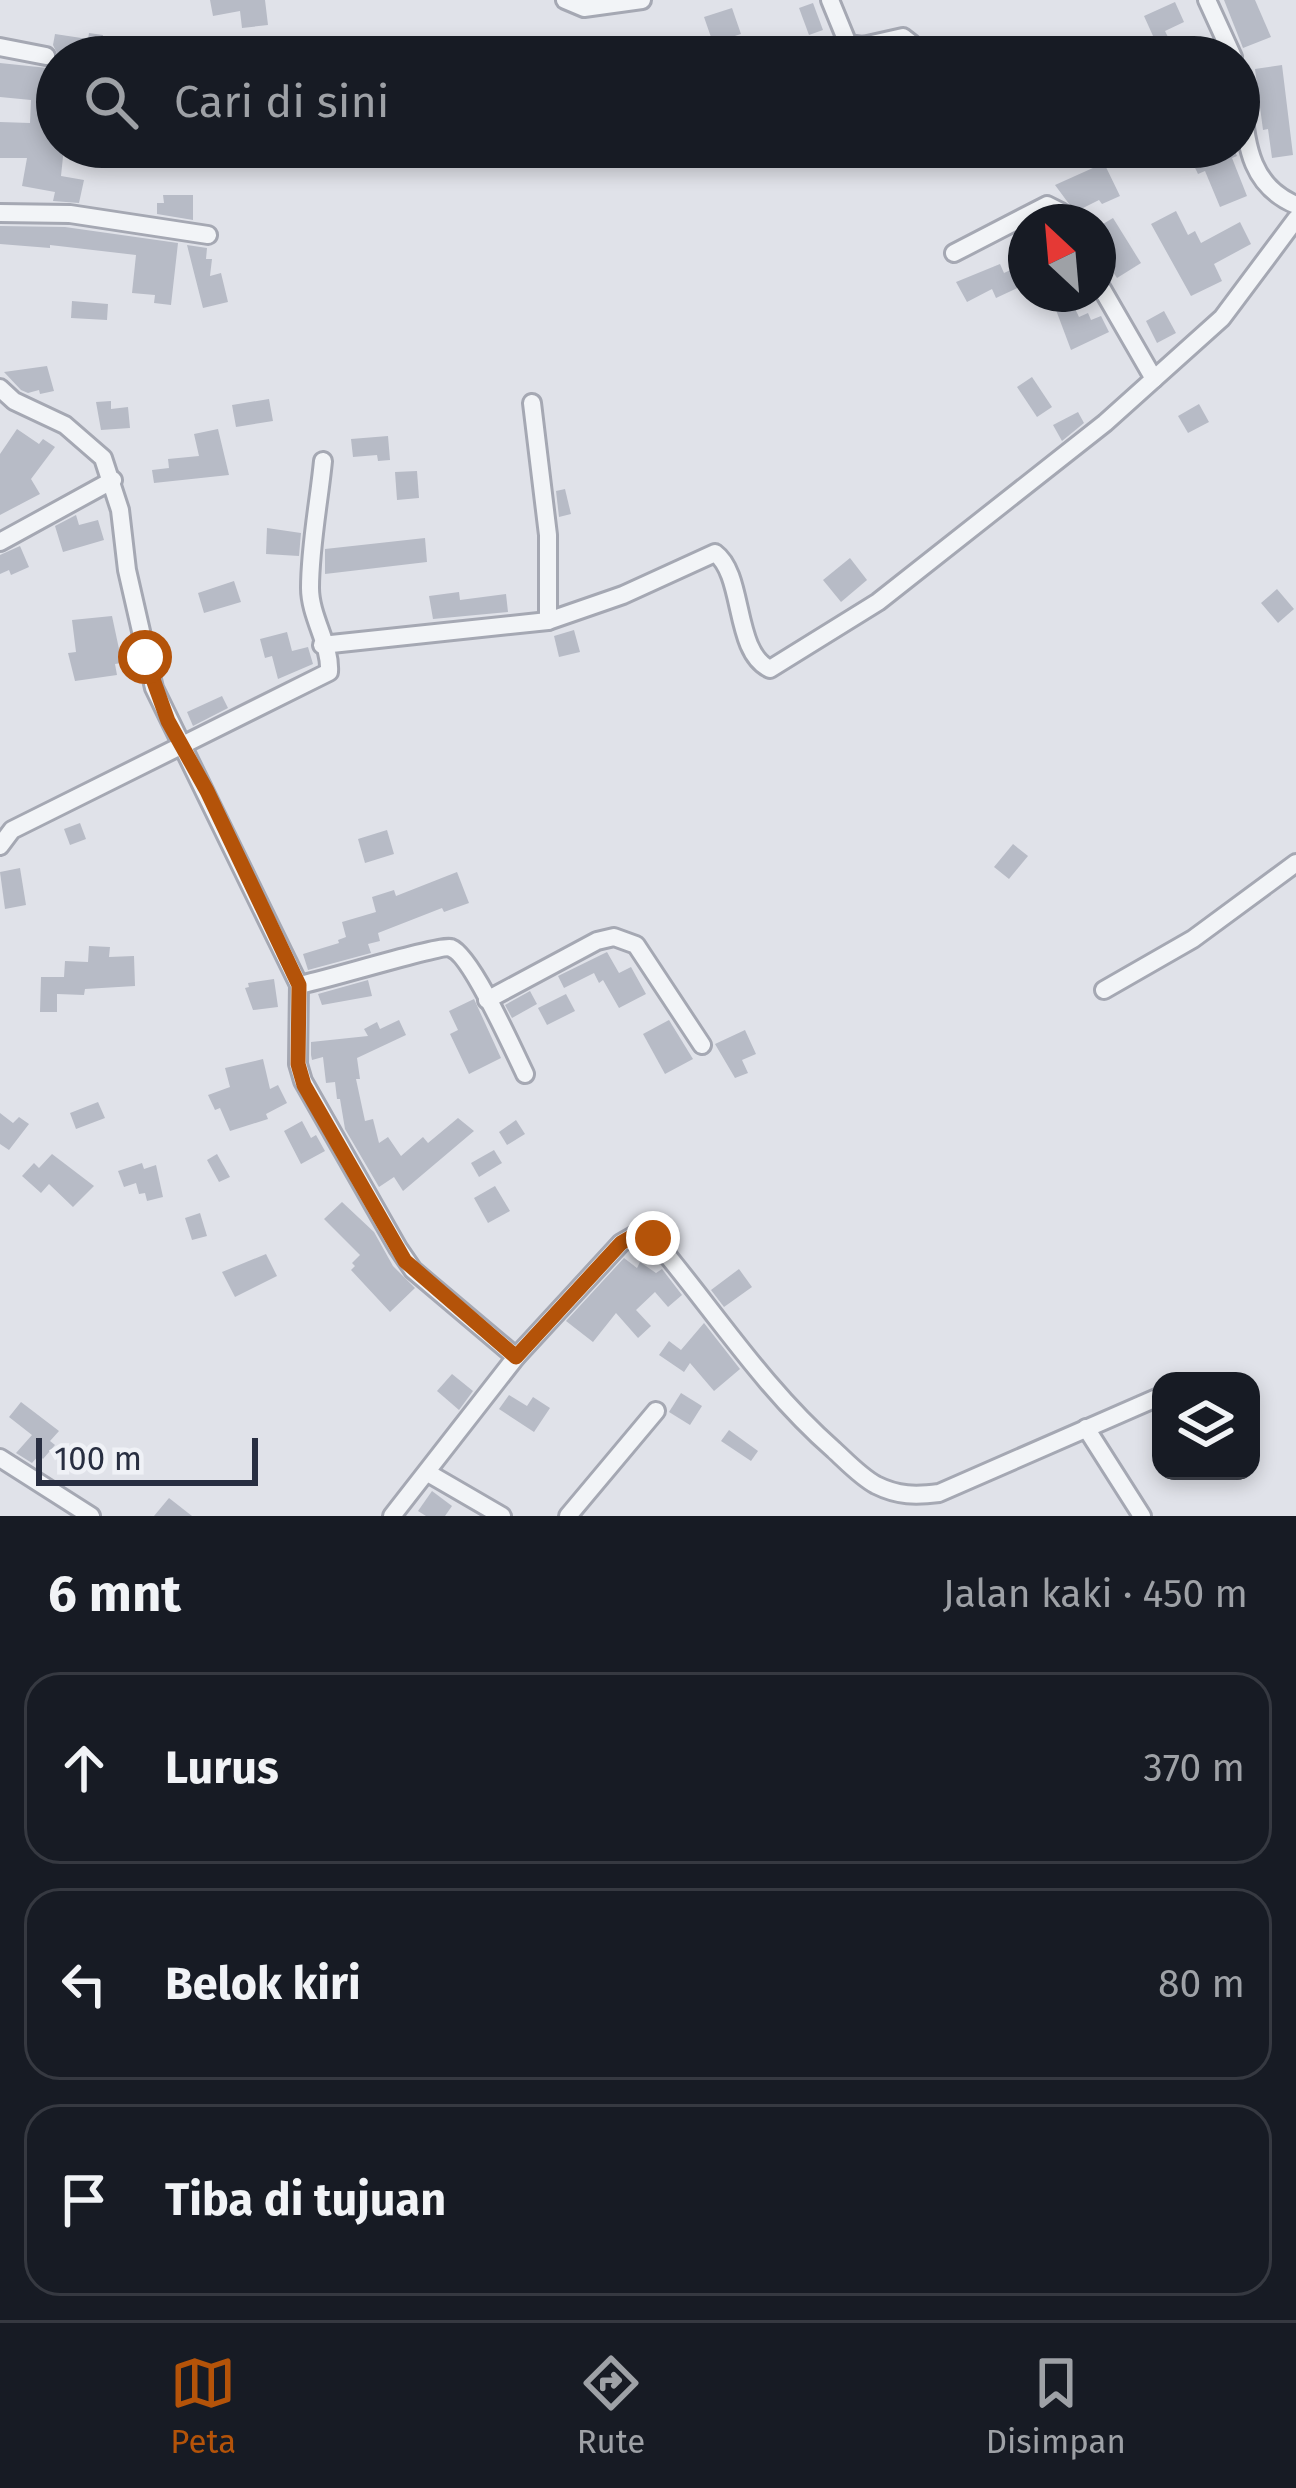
<!DOCTYPE html>
<html lang="id">
<head>
<meta charset="utf-8">
<style>
	:root { --surface:#171b24; --page:#242831; --text:#f1f3f6; --muted:#9ea1a6; --line:#363941; --accent:#b45309 }
	body { margin:0; font-family:"Fira Sans",sans-serif; background:var(--page); color:var(--text) }
	.controls { position:absolute; right:36px; bottom:36px; display:grid; overflow:hidden; border-radius:24px; box-shadow:0 6px 18px #0003 }
	.controls button { width:108px; height:108px; display:grid; place-items:center; padding:0; border:0; border-bottom:3px solid var(--line); background:var(--surface); color:var(--text); font:60px sans-serif }
	.compass { position:absolute; left:1008px; top:204px; width:108px; height:108px; border-radius:50%; background:var(--surface); box-shadow:0 6px 18px #0003; rotate:334deg }
	.scale { position:absolute; left:36px; bottom:30px; width:222px; box-sizing:border-box; padding-left:12px; border:6px solid #282e41; border-top:0; font-size:33px; line-height:42px; white-space:nowrap; color:#282e41; -webkit-text-stroke:9px #eff1f6; paint-order:stroke }
	.stop { position:absolute; width:36px; height:36px; margin:-27px; border:9px solid #b45309; border-radius:50%; background:#fff }
	.stop.end { background:#b45309; border-color:#fff; box-shadow:0 3px 12px #0008 }
	.list { margin:0; padding:0; list-style:none }
	h2 { display:flex; justify-content:space-between; align-items:center; height:156px; margin:0; padding:0 48px; font-size:51px }
	h2 small { font-size:39px; font-weight:400; color:var(--muted) }
	.list li { display:grid; grid-template-columns:78px 1fr auto; gap:36px; align-items:center; box-sizing:border-box; height:192px; margin:0 24px 24px; padding:0 24px; border:3px solid var(--line); border-radius:36px }
	.list b { display:block; font-size:45px; white-space:nowrap }
	.list em { font-size:39px; font-style:normal; color:var(--muted) }
	.icon { flex:none; width:66px; height:66px; fill:none; stroke:currentColor; stroke-width:2; stroke-linecap:round; stroke-linejoin:round }
	.map { position:relative; flex:none; width:1296px; height:1516px; overflow:hidden }
	.search { position:absolute; background:var(--surface); box-shadow:0 6px 18px #0003; left:36px; right:36px; top:36px; height:132px; display:flex; align-items:center; gap:30px; box-sizing:border-box; padding:0 42px; border-radius:66px; color:var(--muted); font-size:45px }
	.sheet { height:804px; background:var(--surface) }
	nav { display:flex; justify-content:space-around; align-items:center; box-sizing:border-box; height:168px; border-top:3px solid var(--line); background:var(--surface); font-size:33px; color:var(--muted) }
	nav a { display:grid; justify-items:center; gap:6px }
	nav .on { color:var(--accent) }
	.map>svg:first-child { display:block }
	.building { fill:#b7bbc6 }
	.lines { fill:none; stroke-linecap:round; stroke-linejoin:round }
	.street-casing { stroke:#a5a8b3; stroke-width:22 }
	.street { stroke:#f2f4f7; stroke-width:16 }
	.route { stroke:#b45309; stroke-width:15 }
</style>
</head>
<body>
<div class="map">
<svg width="1296" height="1516" viewBox="0 0 1296 1516">
	<rect width="100%" height="100%" fill="#e0e2e9"/>
	<g class="building">
		<path d="M210,0H265L268,25L242,28L240,11L213,16Z"/>
		<path d="M1224,0H1255L1271,37L1243,48Z"/>
		<path d="M1175,2L1184,22L1165,31L1170,41L1158,47L1144,16Z"/>
		<path d="M813,3L823,30L809,35L799,8Z"/>
		<path d="M732,8L741,34L713,43L704,17Z"/>
		<path d="M89,33L103,35L100,57H59L53,45L55,34L88,39Z"/>
		<path d="M0,63L57,69V103L46,101L45,131L57,133V147H64L61,176L84,180L79,203L53,201L55,192L22,186L27,158H0V122L30,123L31,100L0,97Z"/>
		<path d="M1282,65L1293,155L1272,158L1268,129L1263,130L1255,69Z"/>
		<path d="M1197,147H1233L1237,156L1232,158L1247,196L1220,207L1205,171L1198,174L1187,151Z"/>
		<path d="M1104,163L1120,196L1102,204L1099,200L1075,212L1055,185Z"/>
		<path d="M163,195H193V220L157,214V203H164Z"/>
		<path d="M1176,211L1188,235L1195,231L1201,243L1240,222L1251,244L1214,264L1222,281L1191,296L1151,224Z"/>
		<path d="M1113,218L1141,263L1117,278L1098,249V227Z"/>
		<path d="M0,226L65,227L178,243L171,305L154,303L155,295L132,293L136,255L50,245V248L0,244Z"/>
		<path d="M187,245L207,248L206,259H212L210,276L221,273L228,302L203,308Z"/>
		<path d="M1000,264L1004,273L1021,265L1026,284L996,298L992,289L967,302L956,282Z"/>
		<path d="M1050,294H1068L1079,317L1088,313L1091,320L1101,316L1109,332L1071,350Z"/>
		<path d="M72,301L108,304L107,320L71,318Z"/>
		<path d="M1164,311L1176,333L1157,343L1146,321Z"/>
		<path d="M47,366L54,391L40,394L39,390L28,393L21,390L4,372Z"/>
		<path d="M1032,377L1052,407L1037,417L1017,387Z"/>
		<path d="M269,399L273,421L236,427L232,405Z"/>
		<path d="M111,401V409L128,407L130,428L101,430L96,402Z"/>
		<path d="M1199,404L1209,422L1188,433L1178,416Z"/>
		<path d="M1078,412L1084,423L1062,441L1053,425Z"/>
		<path d="M17,429L39,444L43,439L55,447L31,479L40,494L0,515V454Z"/>
		<path d="M218,429L229,475L154,483L152,470L169,468L168,459L199,456L194,434Z"/>
		<path d="M388,436L390,460L378,461L377,455L353,457L351,439Z"/>
		<path d="M417,471L419,498L397,500L395,472Z"/>
		<path d="M565,489L571,514L559,517L556,491Z"/>
		<path d="M76,515L79,525L98,520L104,540L63,552L55,526Z"/>
		<path d="M267,528L301,533L299,556L266,554Z"/>
		<path d="M425,538L427,562L325,574V549Z"/>
		<path d="M20,546L29,567L11,575L9,570L0,574V555Z"/>
		<path d="M850,558L867,580L841,602L823,580Z"/>
		<path d="M234,581L241,602L204,613L198,593Z"/>
		<path d="M1277,589L1294,609L1278,623L1261,603Z"/>
		<path d="M459,592L460,600L506,594L508,612L433,619L429,596Z"/>
		<path d="M112,616L122,663L115,664L117,675L75,681L68,653L76,652L72,620Z"/>
		<path d="M574,630L580,652L559,657L554,636Z"/>
		<path d="M287,632L292,651L308,647L313,664L278,679L272,656L265,658L260,639Z"/>
		<path d="M222,696L228,708L193,726L187,712Z"/>
		<path d="M80,823L86,839L70,845L64,829Z"/>
		<path d="M387,830L394,854L365,863L358,839Z"/>
		<path d="M1013,844L1028,856L1009,879L994,867Z"/>
		<path d="M20,868L26,905L5,909L0,872Z"/>
		<path d="M457,872L469,903L444,912L442,908L378,933L380,941L368,944L371,953L308,970L303,954L339,943L338,940L346,937L342,922L376,912L372,897L394,890L396,896Z"/>
		<path d="M89,946L110,947L109,957L134,956L135,986L85,989L84,995L57,994V1012H40L41,977H64L65,961L88,962Z"/>
		<path d="M607,952L619,973L631,967L646,994L619,1008L603,980L599,983L594,973L564,988L558,976Z"/>
		<path d="M274,979L278,1007L253,1010L245,988L249,987L248,983Z"/>
		<path d="M368,980L372,996L322,1005L318,994Z"/>
		<path d="M530,991L537,1004L512,1018L505,1005Z"/>
		<path d="M566,994L575,1011L547,1025L538,1008Z"/>
		<path d="M474,999L501,1058L469,1074L450,1034L458,1030L449,1011Z"/>
		<path d="M399,1020L406,1035L357,1058L360,1079H356L365,1121L373,1119L379,1143L388,1137L401,1156L423,1137L428,1143L458,1118L474,1131L403,1191L394,1177L379,1187L345,1129L340,1099H337L335,1082L326,1083L323,1057L312,1060L311,1055V1042L368,1036L364,1029L377,1022L380,1029Z"/>
		<path d="M669,1020L693,1059L665,1074L643,1034Z"/>
		<path d="M745,1030L756,1054L742,1060L748,1073L735,1078L715,1044Z"/>
		<path d="M263,1059L270,1089L278,1085L287,1103L266,1114L268,1119L230,1131L220,1108L215,1110L208,1095L230,1087L225,1068Z"/>
		<path d="M98,1102L105,1118L76,1129L70,1113Z"/>
		<path d="M0,1113L13,1123L19,1117L29,1124L9,1150L0,1144Z"/>
		<path d="M516,1120L525,1134L507,1145L499,1132Z"/>
		<path d="M302,1121L311,1138L316,1135L325,1151L301,1164L284,1131Z"/>
		<path d="M494,1150L502,1163L479,1177L471,1163Z"/>
		<path d="M52,1154L94,1186L73,1207L49,1184L41,1193L22,1176L34,1163L39,1168Z"/>
		<path d="M217,1154L230,1177L219,1182L207,1160Z"/>
		<path d="M142,1163L144,1169L156,1165L163,1197L147,1201L145,1193L139,1194L136,1183L124,1187L118,1171Z"/>
		<path d="M495,1186L510,1211L488,1223L474,1198Z"/>
		<path d="M342,1202L374,1232L393,1266L415,1288L390,1312L351,1270L355,1266L352,1263L360,1255L324,1219Z"/>
		<path d="M200,1213L207,1236L192,1240L185,1218Z"/>
		<path d="M266,1254L277,1276L235,1297L222,1272Z"/>
		<path d="M624,1258L637,1268L640,1262L656,1273L662,1269L682,1295L668,1307L655,1292L636,1310L651,1326L638,1338L616,1313L593,1342L566,1321Z"/>
		<path d="M739,1269L752,1287L724,1307L711,1290Z"/>
		<path d="M704,1323L740,1369L714,1391L690,1363L684,1372L659,1355L669,1341L681,1350Z"/>
		<path d="M452,1374L473,1391L459,1410L437,1391Z"/>
		<path d="M681,1393L702,1406L690,1425L669,1412Z"/>
		<path d="M509,1395L527,1406L533,1397L550,1408L534,1432L499,1409Z"/>
		<path d="M21,1402L59,1431L50,1441L55,1445L43,1459L39,1455L32,1463L16,1453L32,1435L9,1417Z"/>
		<path d="M729,1430L758,1451L751,1461L721,1441Z"/>
		<path d="M432,1491L452,1506L445,1516H426L418,1511Z"/>
		<path d="M169,1498L192,1516H154Z"/>
	</g>
	<g class="lines">
		<g class="street-casing">
			<g id="street">
				<path d="M565,0L584,8L642,0"/>
				<path d="M830,0L848,44L863,46L903,37L912,44L915,53"/>
				<path d="M1207,0L1233,57"/>
				<path d="M0,47L46,56"/>
				<path d="M1239,80C1247,131 1242,182 1296,205"/>
				<path d="M0,213L70,214L208,235"/>
				<path d="M954,253L1047,205L1061,212L1066,222"/>
				<path d="M1098,282L1154,379"/>
				<path d="M0,388L14,401L65,425L103,458L120,510L127,570L154,688L299,985C323,981 441,944 451,948C471,955 513,1049 525,1074"/>
				<path d="M532,403L548,535V621"/>
				<path d="M0,542L113,480"/>
				<path d="M322,645L548,621L623,595L715,553C745,575 733,652 770,669L878,602L1105,423L1222,318L1296,219"/>
				<path d="M0,846L12,830L329,672C331,645 310,617 310,588C310,546 319,502 323,461"/>
				<path d="M299,985L298,1064L303,1081L398,1248L413,1270L516,1357"/>
				<path d="M1104,990L1193,939L1296,863"/>
				<path d="M487,1000L597,941L614,937L636,945L702,1045"/>
				<path d="M1086,1428L1142,1516"/>
				<path d="M0,1458L91,1516"/>
				<path d="M428,1473L502,1516"/>
				<path d="M392,1516L516,1357L621,1243L635,1235L653,1238C713,1309 763,1388 834,1450C847,1462 861,1477 876,1485C898,1496 916,1496 939,1493L1161,1396"/>
				<path d="M568,1516L656,1411"/>
			</g>
		</g>
		<use href="#street" class="street"/>
	</g>
	<g class="lines">
		<path class="route" d="M145,657L168,721L207,791L299,985L298,1064L304,1085L405,1261L516,1357L621,1243L635,1235L653,1238"/>
	</g>
</svg>
<div class="controls">
<button><svg class="icon" aria-label="layers" viewBox="0 0 24 24"><path d="M12 4l9 5-9 5-9-5zM3 14l9 5 9-5"/></svg></button>
</div>
<svg class="compass" viewBox="-18 -18 36 36"><path d="M0-13l5 13h-10z" fill="#e53935"/><path d="M0 13l5-13h-10z" fill="#9ea1a6"/></svg>
<div class="scale">100 m</div>
<div class="stop" style="left:145px;top:657px"></div>
<div class="stop end" style="left:653px;top:1238px"></div>
<div class="search"><svg class="icon" aria-label="search" viewBox="0 0 24 24"><circle cx="10" cy="10" r="6"/><path d="M15 15l6 6"/></svg>Cari di sini</div>
</div>
<section class="sheet">
<h2>6 mnt<small>Jalan kaki · 450 m</small></h2>
<ul class="list">
<li><svg class="icon" aria-label="ahead" viewBox="0 0 24 24"><path d="M12 20V5M6 11l6-6 6 6"/></svg><div><b>Lurus</b></div><em>370 m</em></li>
<li><svg class="icon" aria-label="left" viewBox="0 0 24 24"><path d="M17 20v-9H6M10 6l-5 5 5 5"/></svg><div><b>Belok kiri</b></div><em>80 m</em></li>
<li><svg class="icon" aria-label="arrive" viewBox="0 0 24 24"><path d="M6 21V4h12l-3 4 3 4H6"/></svg><div><b>Tiba di tujuan</b></div></li>
</ul>
</section>
<nav>
<a class="on"><svg class="icon" aria-label="map" viewBox="0 0 24 24"><path d="M3 6l6-2 6 2 6-2v14l-6 2-6-2-6 2zM9 4v14M15 6v14"/></svg>Peta</a>
<a><svg class="icon" aria-label="directions" viewBox="0 0 24 24"><path d="M12 3l9 9-9 9-9-9zM9 14v-3h6M13 9l2 2-2 2"/></svg>Rute</a>
<a><svg class="icon" aria-label="saved" viewBox="0 0 24 24"><path d="M7 4h10v16l-5-4-5 4z"/></svg>Disimpan</a>
</nav>
</body>
</html>
